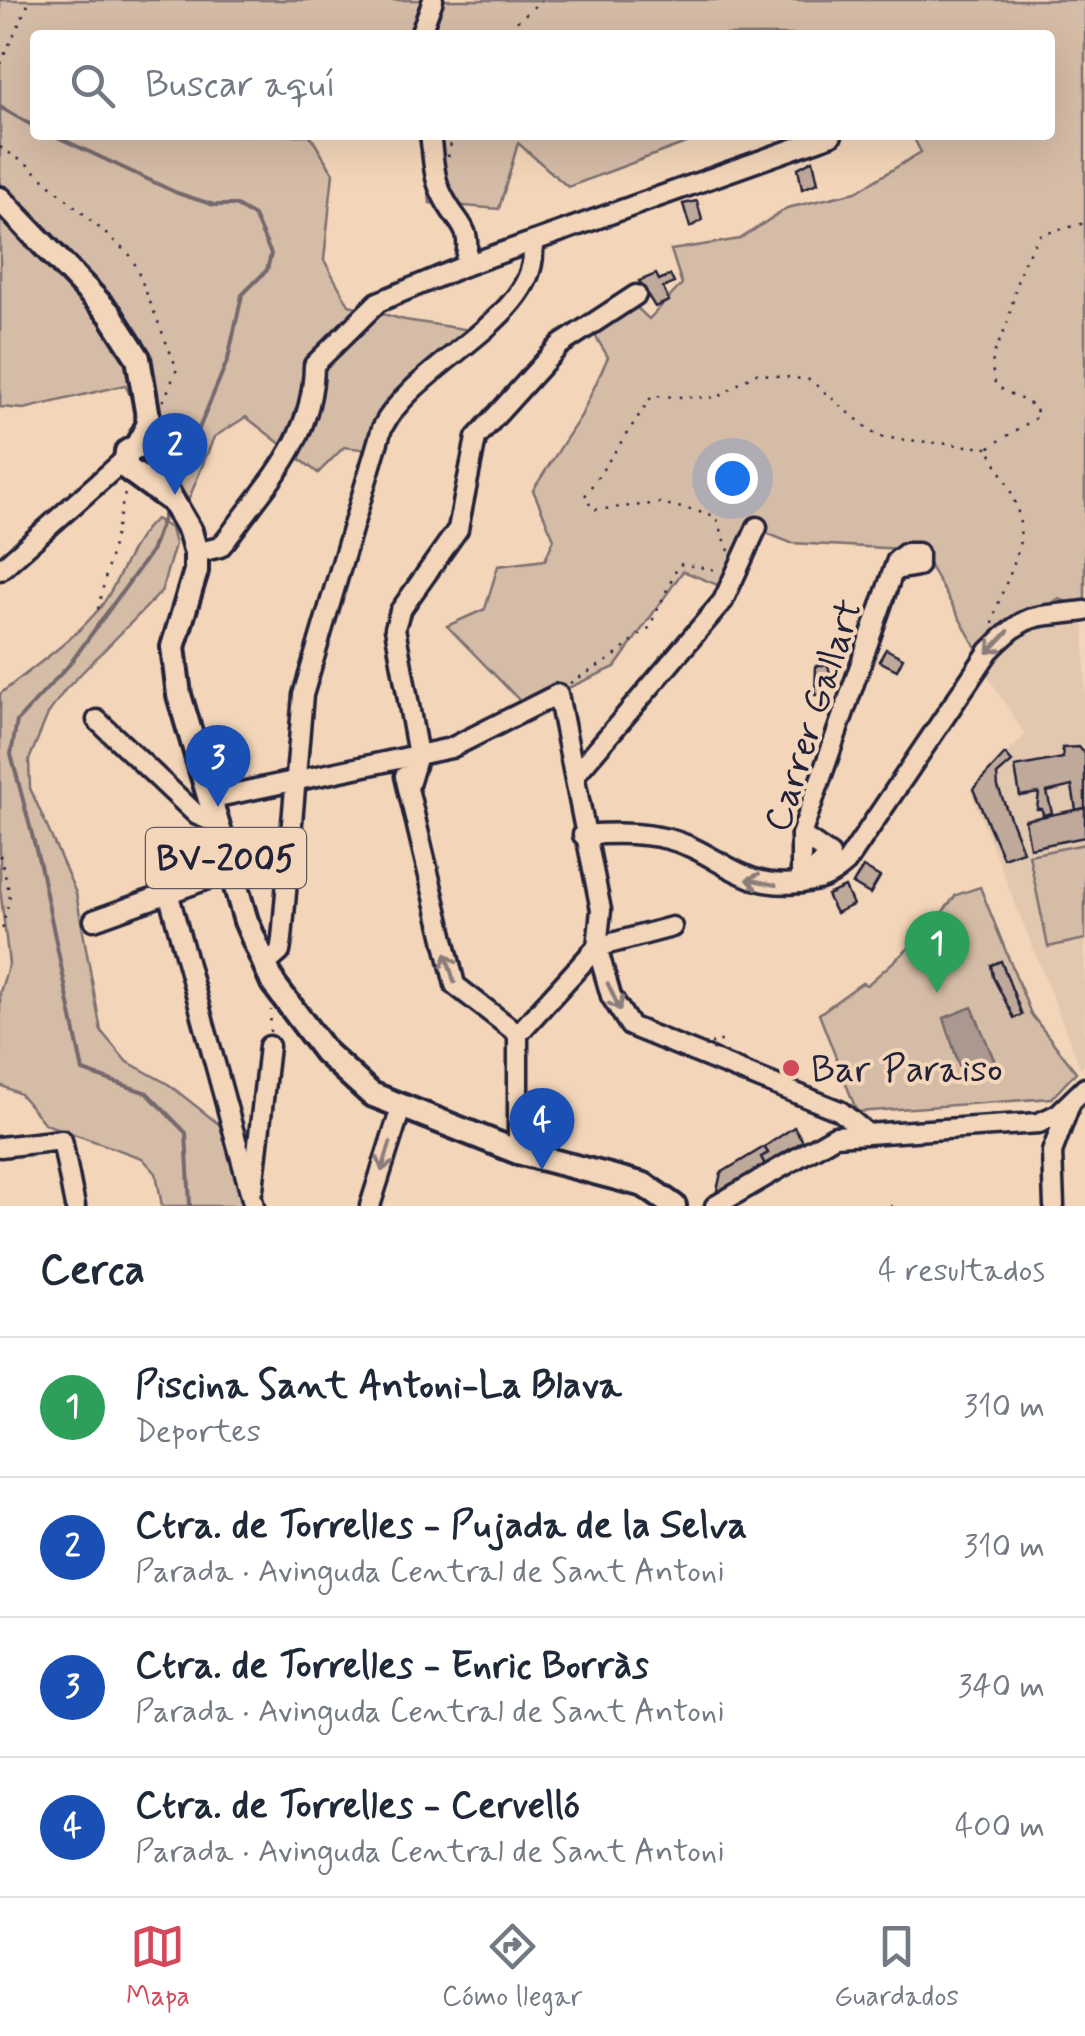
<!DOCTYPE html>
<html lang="es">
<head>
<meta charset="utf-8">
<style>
	:root { --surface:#fff; --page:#f2f2f3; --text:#1f2937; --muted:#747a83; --line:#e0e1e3; --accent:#d1495b }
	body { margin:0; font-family:Mynerve,sans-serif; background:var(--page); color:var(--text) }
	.you { position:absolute; left:732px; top:478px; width:35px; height:35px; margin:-25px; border:8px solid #fff; border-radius:50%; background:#1a73e8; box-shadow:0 0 0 15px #1a73e833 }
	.badge { display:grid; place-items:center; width:65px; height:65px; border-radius:50%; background:var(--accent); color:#fff; font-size:32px; font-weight:700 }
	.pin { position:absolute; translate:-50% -82px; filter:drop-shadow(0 2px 5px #0008) }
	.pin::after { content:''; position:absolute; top:52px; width:35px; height:30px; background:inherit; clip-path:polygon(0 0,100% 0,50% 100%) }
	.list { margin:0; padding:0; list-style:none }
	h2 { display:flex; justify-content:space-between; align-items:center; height:130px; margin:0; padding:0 40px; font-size:42px }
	h2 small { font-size:32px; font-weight:400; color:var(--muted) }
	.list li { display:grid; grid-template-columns:65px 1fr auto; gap:30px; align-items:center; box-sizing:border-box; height:140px; padding:0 40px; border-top:2px solid var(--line) }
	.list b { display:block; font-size:38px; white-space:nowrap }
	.list p { margin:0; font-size:32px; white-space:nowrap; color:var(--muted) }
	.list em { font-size:32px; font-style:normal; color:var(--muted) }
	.icon { flex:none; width:55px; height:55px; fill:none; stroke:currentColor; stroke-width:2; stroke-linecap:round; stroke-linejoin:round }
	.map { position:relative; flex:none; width:1085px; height:1206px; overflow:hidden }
	.search { position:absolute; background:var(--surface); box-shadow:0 10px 40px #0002; left:30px; right:30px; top:30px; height:110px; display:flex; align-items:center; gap:25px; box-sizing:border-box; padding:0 35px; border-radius:10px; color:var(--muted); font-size:38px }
	.sheet { height:690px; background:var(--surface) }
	nav { display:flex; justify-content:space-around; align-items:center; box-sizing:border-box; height:140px; border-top:2px solid var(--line); background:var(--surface); font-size:28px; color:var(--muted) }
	nav a { display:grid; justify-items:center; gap:5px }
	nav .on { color:var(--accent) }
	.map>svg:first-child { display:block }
	.built { fill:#e3c8b0 }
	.green { fill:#d5bca7; stroke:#7c6f71; stroke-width:2.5 }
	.water { fill:#ab988e; stroke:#74696d; stroke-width:2.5 }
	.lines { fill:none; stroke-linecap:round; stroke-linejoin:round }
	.stream { stroke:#74696d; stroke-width:4 }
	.building { fill:#bfa99a; stroke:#22223b; stroke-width:2.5 }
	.minor-casing { stroke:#22223b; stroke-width:25 }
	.major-casing { stroke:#22223b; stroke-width:30 }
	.path { stroke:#22223b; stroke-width:2.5; stroke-dasharray:2.5 8; stroke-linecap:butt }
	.minor { stroke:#f3d6b9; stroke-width:18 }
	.major { stroke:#f3d6b9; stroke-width:22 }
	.oneway { stroke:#8a7c7a }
	.poi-dot { fill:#d1495b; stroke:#f3d6b9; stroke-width:4 }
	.labels { text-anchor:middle; stroke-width:8; stroke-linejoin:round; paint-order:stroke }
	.shield { fill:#f3d6b9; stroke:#615861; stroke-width:2.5 }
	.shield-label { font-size:35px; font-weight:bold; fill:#22223b }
	.street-label { font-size:38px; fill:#22223b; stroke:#f3d6b9 }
	.poi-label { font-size:38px; fill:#22223b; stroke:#f3d6b9; text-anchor:start }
</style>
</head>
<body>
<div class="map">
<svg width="1085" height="1206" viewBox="0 0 1085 1206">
	<rect width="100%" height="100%" fill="#f3d6b9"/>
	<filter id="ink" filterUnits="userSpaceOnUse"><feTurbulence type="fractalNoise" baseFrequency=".01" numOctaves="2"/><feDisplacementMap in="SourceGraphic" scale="20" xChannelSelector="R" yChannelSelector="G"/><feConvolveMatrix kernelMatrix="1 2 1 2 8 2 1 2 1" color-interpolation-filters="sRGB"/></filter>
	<g filter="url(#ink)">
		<path class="built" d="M1056,619L1085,626V1064L1081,1069L970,790L1025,735L983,669L1022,629Z"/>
		<g class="green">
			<path d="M0,0H1085V608L1058,599L978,651L921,550L791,543L754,528L725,588L683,571L615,667L526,707L447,626L485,609L498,566L545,560L554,539L533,490L581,416L608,357L593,332L634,305L649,319L682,284L671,250L740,239L787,208L856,192L921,152L912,135H1050V35H415L414,30L404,35H35V135H310L333,173L324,260L349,305L405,320L471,330L386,401L369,450L344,447L318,473L246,417L214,437L186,506L125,385L24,409L0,407Z"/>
			<path d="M424,135H707L568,187L518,143L499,209L430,203Z"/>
			<path d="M156,519L171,529L175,544L161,592L65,690L48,714L29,760L30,788L76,893L101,1031L126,1061L168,1084L220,1125L244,1206H162L156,1173L142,1158L45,1124L20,1094L0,1085V992L9,964L0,888V694C34,666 75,640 102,605C120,581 133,536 156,519Z"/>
			<path d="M1085,844V939L1048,947L1029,855Z"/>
			<path d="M980,887L1031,1014L1076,1072L1052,1098L857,1112L819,1014L862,983L867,985L926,933L956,895Z"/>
		</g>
		<path class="water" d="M972,1007L995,1062L962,1075L944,1018Z"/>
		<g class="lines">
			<g class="stream">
				<path d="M0,107L35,127"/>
				<path d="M53,135L177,193L214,205H235L254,216L271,254L267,270L242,295L228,359L175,486"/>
				<path d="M165,513L151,552L69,665L17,721L11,754L40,865L83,1071L147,1093L186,1133L190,1206"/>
			</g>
		</g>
		<g class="building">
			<path d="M813,160L818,183L802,189L798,168Z"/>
			<path d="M697,201L702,220L690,227L683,204Z"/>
			<path d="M656,274L659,280L670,275L674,283L663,288L669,301L655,307L639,281Z"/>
			<path d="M886,649L903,658L897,670L879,661Z"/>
			<path d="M828,665L833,686L830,694L815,695L816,666Z"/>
			<path d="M1079,747L1085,754V808L1076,810L1072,786L1047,792L1052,813L1043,815L1042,809H1037L1039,793L1020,796L1015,767L1063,758L1062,748Z"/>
			<path d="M1005,754L1012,762L997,775L998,787L1023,851L1003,858L973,789Z"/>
			<path d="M1085,808V837L1030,848L1025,820Z"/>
			<path d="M863,867L880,877L870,894L853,884Z"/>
			<path d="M845,887L853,905L836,913L827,895Z"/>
			<path d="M1001,961L1022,1015L1014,1018L993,977L991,965Z"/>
			<path d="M794,1127L803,1141L765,1165L761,1157L768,1153L764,1147Z"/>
			<path d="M764,1147L768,1153L761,1157L765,1165L716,1195L721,1173Z"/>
		</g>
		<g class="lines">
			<g class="minor-casing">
				<g id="minor">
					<path d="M420,35L433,0"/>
					<path d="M430,135C433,153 433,176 441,192C456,227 475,223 464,266"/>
					<path d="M196,553L220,547L227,539C269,480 313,440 314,365L378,302L464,266L832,135"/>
					<path d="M0,570L124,460"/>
					<path d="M97,720L197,815L216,823"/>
					<path d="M575,775L723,601L757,527"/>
					<path d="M405,776L455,985L518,1034"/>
					<path d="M409,785L418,755L395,628L400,611L458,529L476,438L560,345L636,295"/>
					<path d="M208,799L451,748L558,694L601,910L597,947L611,996L630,1026L840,1111L864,1131"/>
					<path d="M583,835C611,833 641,832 668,839C717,851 740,890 798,883C820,881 829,878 846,863L989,651C1029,610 1032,618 1085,611"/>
					<path d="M801,835L830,855L801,883"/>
					<path d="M801,883V835L897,560L906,553H918V566L895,570"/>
					<path d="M168,892L254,1206"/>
					<path d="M94,920L230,871"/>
					<path d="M265,965L280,952L282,939L303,695L382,428C415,362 546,315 532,242"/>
					<path d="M0,1147L62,1140L75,1206"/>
					<path d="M518,1152V1034L597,947L672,927"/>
					<path d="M253,1189L269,1046"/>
					<path d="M370,1206L401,1108"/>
					<path d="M715,1206L835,1136L1039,1123L1058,1114L1085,1088"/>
					<path d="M1054,1206L1052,1152L1070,1104"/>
				</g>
			</g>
			<g class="major-casing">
				<g id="major">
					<path d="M0,199L110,314L138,358L158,476L190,531L196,553V571L173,647L179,695L246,921L273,983L325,1052L371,1094L518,1152L644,1185L674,1206"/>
					<path d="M149,424L137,446L127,452L125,467L168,498"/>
				</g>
			</g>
			<g class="path">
				<path d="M501,35L542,0"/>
				<path d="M0,64L30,0"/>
				<path d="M0,147L28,165L132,257L177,369L163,402"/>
				<path d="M448,157L453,135"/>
				<path d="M729,551L716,516L661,503L593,510L585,496L652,396L717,398L755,373L810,380L878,437L988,448"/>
				<path d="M98,609L126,489"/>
				<path d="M993,624C997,597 1012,576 1018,550C1028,513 1005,480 988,448L1039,416L1034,406L996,386C985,351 1002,346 1009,317C1019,277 1016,271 1040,235L1085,223"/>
				<path d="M570,683L612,658L649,628L679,564L718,570"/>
				<path d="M0,855L10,895L2,931"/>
				<path d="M270,1032L271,1010"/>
				<path d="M712,1045L713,1041H722"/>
				<path d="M890,1206H893"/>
			</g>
			<use href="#minor" class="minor"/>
			<use href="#major" class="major"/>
		</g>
		<defs><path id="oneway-shaft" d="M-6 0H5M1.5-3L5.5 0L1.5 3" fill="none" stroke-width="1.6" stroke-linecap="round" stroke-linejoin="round" transform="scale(2.5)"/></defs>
		<g class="oneway">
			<use href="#oneway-shaft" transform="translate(998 642) rotate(133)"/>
			<use href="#oneway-shaft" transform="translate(761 882) rotate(-168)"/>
			<use href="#oneway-shaft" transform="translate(450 968) rotate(-107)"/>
			<use href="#oneway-shaft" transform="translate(614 997) rotate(65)"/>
			<use href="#oneway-shaft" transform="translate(386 1157) rotate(107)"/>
		</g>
	</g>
	<circle class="poi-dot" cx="791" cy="1068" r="10"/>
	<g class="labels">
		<rect class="shield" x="146" y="828" width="160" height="60" rx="8"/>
		<g class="shield-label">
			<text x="226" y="870">BV-2005</text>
		</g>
		<g class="street-label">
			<text transform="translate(812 715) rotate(-72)" y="13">Carrer Gallart</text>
		</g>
		<g class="poi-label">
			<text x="811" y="1081">Bar Paraiso</text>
		</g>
	</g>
</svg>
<div class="you"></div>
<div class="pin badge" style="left:937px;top:993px;background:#2e9e5b">1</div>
<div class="pin badge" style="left:175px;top:495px;background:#1a4fb4">2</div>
<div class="pin badge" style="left:218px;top:807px;background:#1a4fb4">3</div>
<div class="pin badge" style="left:542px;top:1170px;background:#1a4fb4">4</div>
<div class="search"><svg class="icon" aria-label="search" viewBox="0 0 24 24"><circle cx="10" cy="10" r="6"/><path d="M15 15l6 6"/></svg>Buscar aquí</div>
</div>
<section class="sheet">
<h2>Cerca<small>4 resultados</small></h2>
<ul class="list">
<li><span class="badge" style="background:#2e9e5b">1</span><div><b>Piscina Sant Antoni-La Blava</b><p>Deportes</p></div><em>310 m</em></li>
<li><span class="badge" style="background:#1a4fb4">2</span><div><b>Ctra. de Torrelles - Pujada de la Selva</b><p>Parada · Avinguda Central de Sant Antoni</p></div><em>310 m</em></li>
<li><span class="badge" style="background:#1a4fb4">3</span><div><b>Ctra. de Torrelles - Enric Borràs</b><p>Parada · Avinguda Central de Sant Antoni</p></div><em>340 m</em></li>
<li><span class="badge" style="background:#1a4fb4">4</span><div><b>Ctra. de Torrelles - Cervelló</b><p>Parada · Avinguda Central de Sant Antoni</p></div><em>400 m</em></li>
</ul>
</section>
<nav>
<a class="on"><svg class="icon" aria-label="map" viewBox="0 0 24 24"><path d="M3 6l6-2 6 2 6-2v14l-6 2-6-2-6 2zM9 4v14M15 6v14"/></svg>Mapa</a>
<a><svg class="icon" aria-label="directions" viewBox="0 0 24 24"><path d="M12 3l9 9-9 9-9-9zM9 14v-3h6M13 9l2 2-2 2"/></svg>Cómo llegar</a>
<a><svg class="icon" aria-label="saved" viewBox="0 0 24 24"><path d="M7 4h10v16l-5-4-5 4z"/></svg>Guardados</a>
</nav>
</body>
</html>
